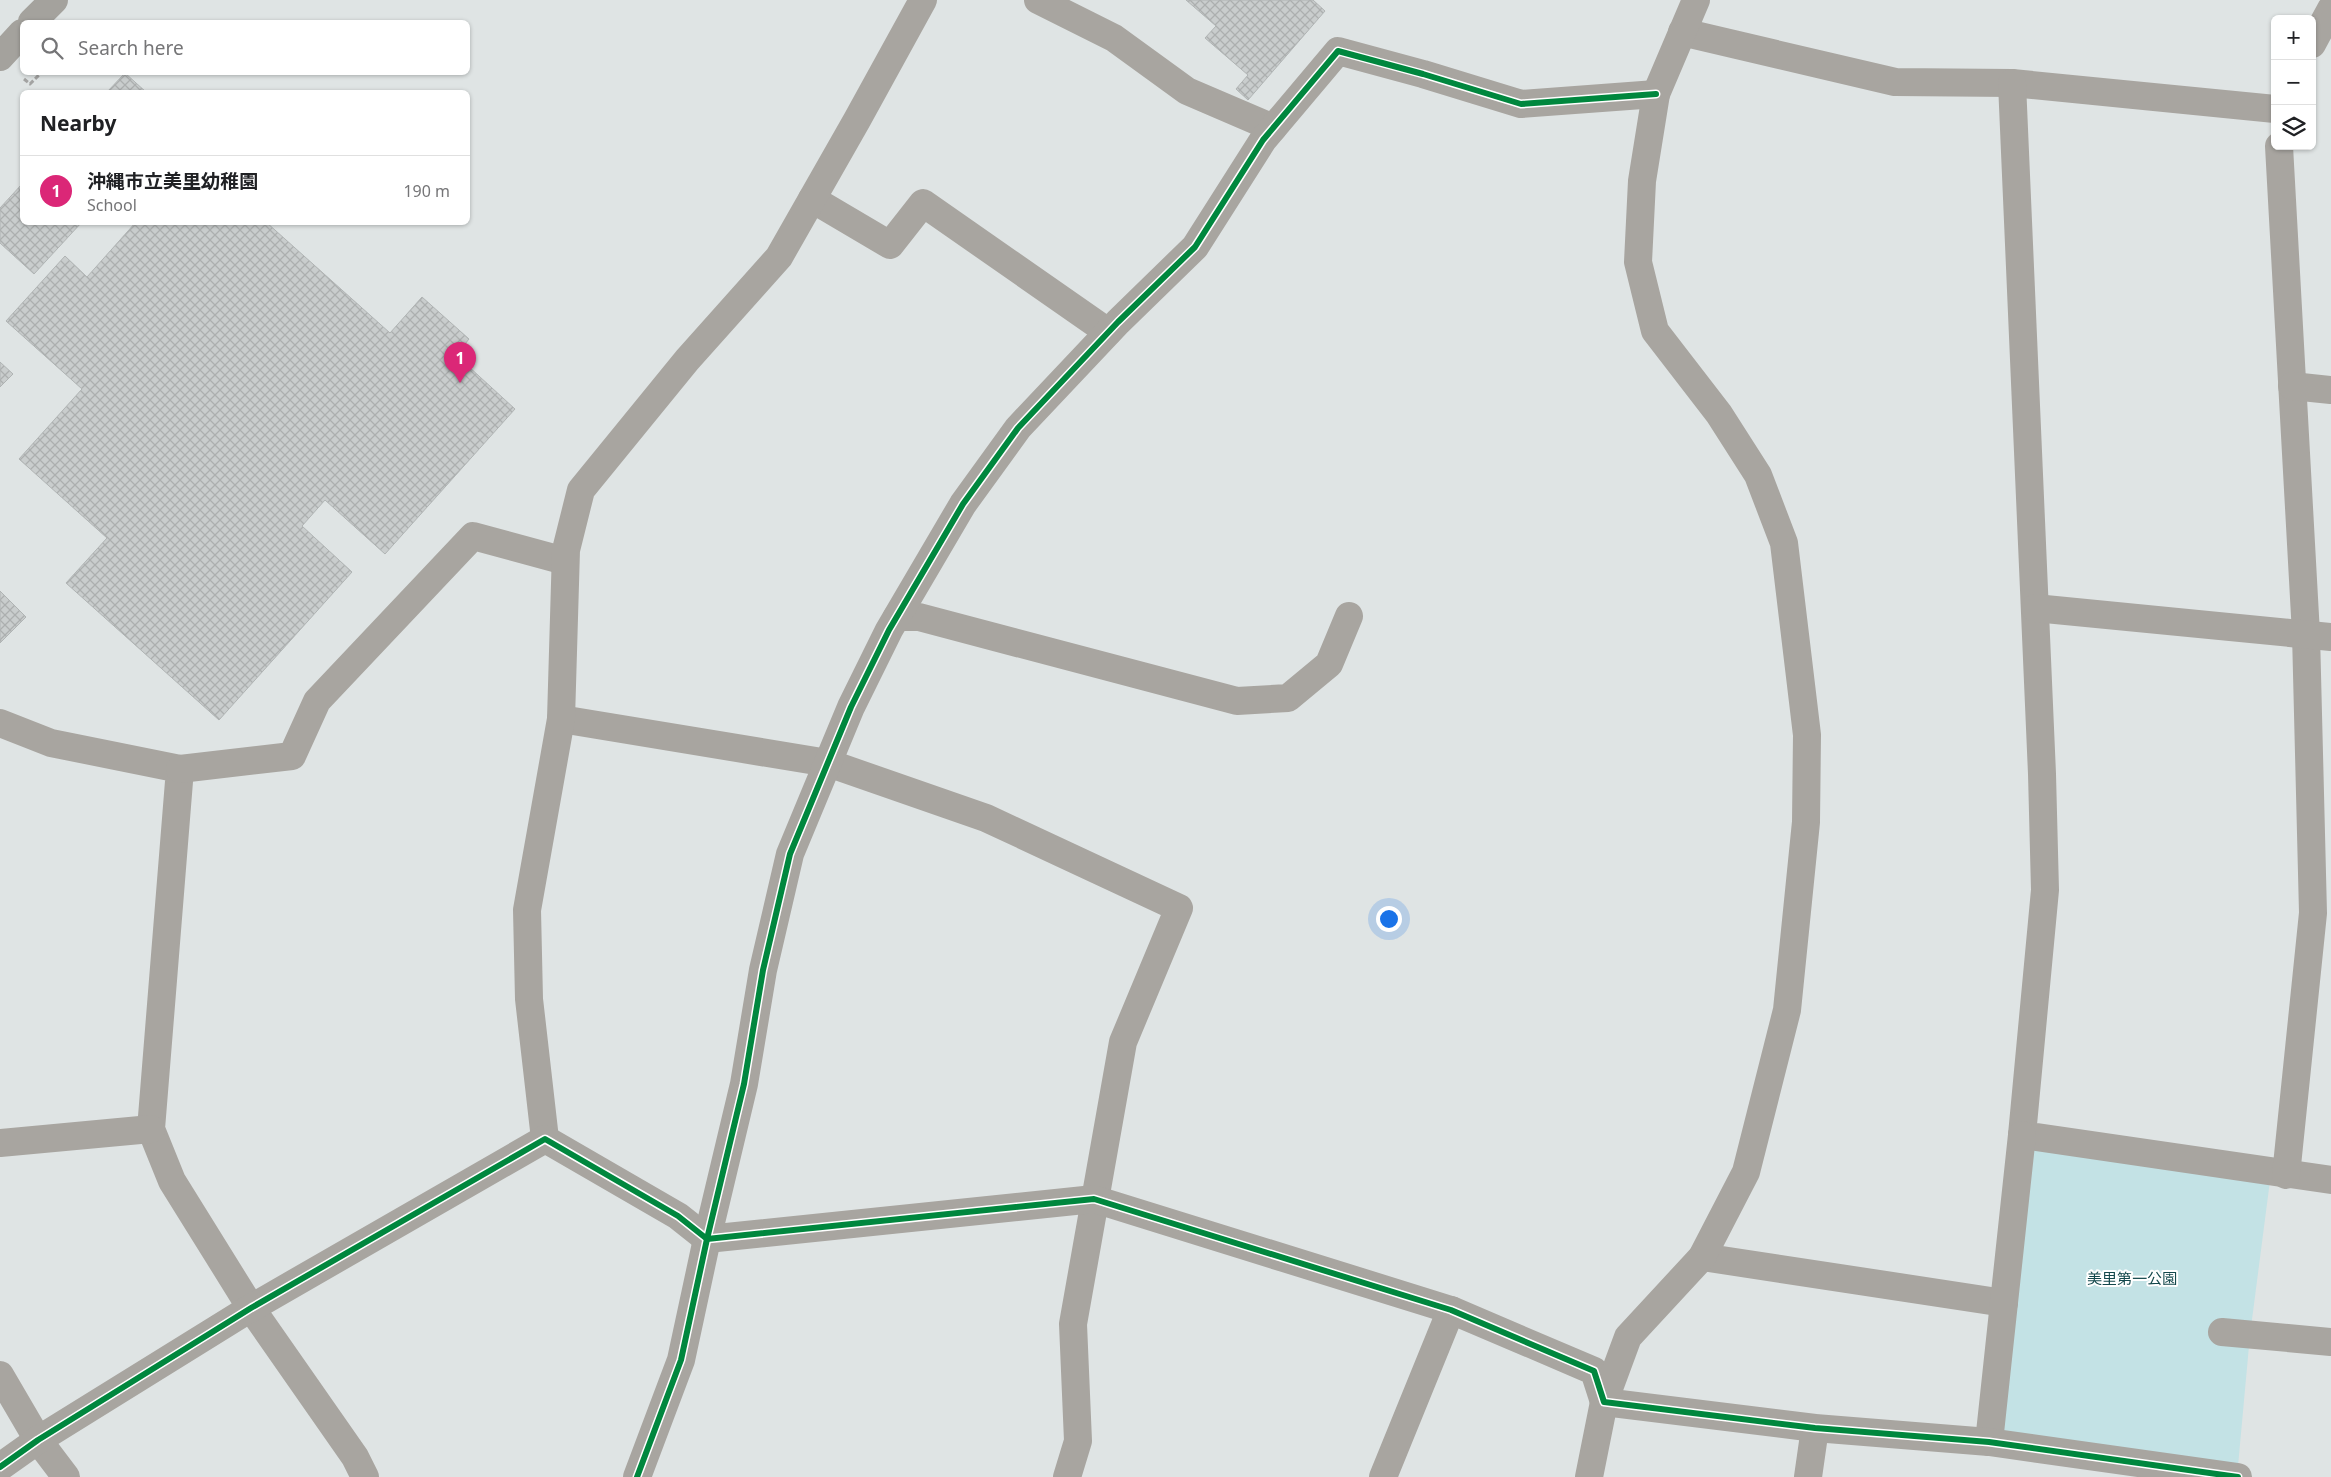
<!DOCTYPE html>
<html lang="en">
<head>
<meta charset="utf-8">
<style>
	:root { --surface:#fff; --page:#f6f6f6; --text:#202124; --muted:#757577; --line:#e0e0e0; --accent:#db2777 }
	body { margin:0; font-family:"Noto Sans","Noto Sans JP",sans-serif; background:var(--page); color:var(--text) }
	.controls { position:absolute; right:15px; top:15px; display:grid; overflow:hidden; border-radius:8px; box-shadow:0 1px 4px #0004 }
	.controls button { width:45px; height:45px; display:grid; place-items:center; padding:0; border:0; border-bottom:1px solid var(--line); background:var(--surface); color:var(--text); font:25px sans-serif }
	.you { position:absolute; left:1388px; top:918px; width:18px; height:18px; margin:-12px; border:4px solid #fff; border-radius:50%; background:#1a73e8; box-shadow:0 0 0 8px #1a73e833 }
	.badge { display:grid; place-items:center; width:32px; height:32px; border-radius:50%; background:var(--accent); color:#fff; font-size:16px; font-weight:700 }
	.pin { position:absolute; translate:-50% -41px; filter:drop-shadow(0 1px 2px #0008) }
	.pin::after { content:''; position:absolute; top:26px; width:18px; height:15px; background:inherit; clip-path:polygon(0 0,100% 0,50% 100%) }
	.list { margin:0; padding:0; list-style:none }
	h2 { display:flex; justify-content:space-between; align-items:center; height:65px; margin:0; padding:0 20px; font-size:21px }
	h2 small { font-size:16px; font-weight:400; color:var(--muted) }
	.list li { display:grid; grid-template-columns:32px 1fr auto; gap:15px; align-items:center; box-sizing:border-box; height:70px; padding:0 20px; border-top:1px solid var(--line) }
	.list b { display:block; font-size:19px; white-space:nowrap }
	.list p { margin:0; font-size:16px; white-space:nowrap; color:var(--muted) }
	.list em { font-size:16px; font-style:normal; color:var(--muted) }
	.icon { flex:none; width:28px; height:28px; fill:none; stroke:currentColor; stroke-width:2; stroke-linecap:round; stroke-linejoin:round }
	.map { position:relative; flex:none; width:2331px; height:1477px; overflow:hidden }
	.search { position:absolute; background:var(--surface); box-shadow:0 1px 4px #0004; left:20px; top:20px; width:450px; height:55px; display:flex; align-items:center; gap:12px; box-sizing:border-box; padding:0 18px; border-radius:8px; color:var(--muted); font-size:19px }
	.panel { position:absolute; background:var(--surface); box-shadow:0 1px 4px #0004; left:20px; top:90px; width:450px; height:135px; border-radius:8px }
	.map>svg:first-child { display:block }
	.green { fill:#c3e2e5 }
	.building { fill:url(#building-cross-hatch); stroke:#b0b4b4 }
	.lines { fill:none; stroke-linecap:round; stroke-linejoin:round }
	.path { stroke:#a3a3a2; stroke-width:3; stroke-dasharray:5 2.5; stroke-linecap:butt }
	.minor { stroke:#a8a5a0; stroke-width:28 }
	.highway { stroke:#a4a29d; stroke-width:28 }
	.cycleway-casing { stroke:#fff; stroke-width:9 }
	.cycleway { stroke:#00873e; stroke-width:6 }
	.labels { text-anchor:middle; stroke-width:4; stroke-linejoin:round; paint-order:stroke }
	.park-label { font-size:15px; fill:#13484c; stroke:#fff }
</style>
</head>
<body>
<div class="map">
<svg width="2331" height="1477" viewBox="0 0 2331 1477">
	<defs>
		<pattern id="building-cross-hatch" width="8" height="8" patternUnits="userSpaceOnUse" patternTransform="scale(1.25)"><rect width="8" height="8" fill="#c9cdcd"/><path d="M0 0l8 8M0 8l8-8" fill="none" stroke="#acafaf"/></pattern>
	</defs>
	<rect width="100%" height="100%" fill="#dfe4e4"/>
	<path class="green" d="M2022,1135L2271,1173L2250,1335L2237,1477L1989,1442Z"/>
	<g class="building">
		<path d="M1186,0H1313L1325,11L1248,100L1236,89L1248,75L1205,38L1216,26Z"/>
		<path d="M125,73L146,92H107Z"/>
		<path d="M22,184V222H82L34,274L0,243V208Z"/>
		<path d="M136,222H266L390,333L422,297L469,339L456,355L515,409L385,554L325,500L302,526L352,572L219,720L66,583L107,538L19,459L82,389L6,321L65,256L87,277Z"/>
		<path d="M0,362L13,374L0,387Z"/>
		<path d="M0,591L26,617L0,643Z"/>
	</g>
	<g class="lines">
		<path class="path" d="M24,79L30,84L42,72"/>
		<g class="minor">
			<path d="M1038,0L1114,38L1187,91L1273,128"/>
			<path d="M1682,32L1895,82L2012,83L2275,109"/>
			<path d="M2312,44L2331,9"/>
			<path d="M2012,83L2042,774L2045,890L2022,1135L2331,1180"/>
			<path d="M2279,146L2306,634L2313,913L2286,1175"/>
			<path d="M812,199L890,245L923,203L1108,332"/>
			<path d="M2292,386L2331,390"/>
			<path d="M2035,608L2331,637"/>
			<path d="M897,617H919L1237,701L1288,698L1329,664L1349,616"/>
			<path d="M561,719L828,763L986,818L1179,908L1123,1042L1073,1324L1078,1441L1067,1477"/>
			<path d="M0,723L51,743L180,769L151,1129L172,1181L251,1308L355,1457L365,1477"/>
			<path d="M180,769L292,756L317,701L473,536L565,561"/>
			<path d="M545,1139L529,999L527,910L561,719L566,550L581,490L687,360L779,257L857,120L923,0"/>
			<path d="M0,1143L151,1129"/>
			<path d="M1702,1257L2004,1303"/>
			<path d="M2222,1332L2331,1342"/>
			<path d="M0,1375L38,1440L66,1477"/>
			<path d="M1989,1442L2022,1135"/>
			<path d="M0,1467L38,1440L251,1308L545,1139L678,1216L707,1239L1094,1199L1451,1310L1594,1371L1604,1402L1815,1428L1989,1442L2238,1477"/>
			<path d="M637,1477L681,1360L707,1239L744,1084L763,970L790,854L851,707L889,630L963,504L1018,428L1118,322L1195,247L1263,140L1338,51L1423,74L1521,104L1656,94"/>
			<path d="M1383,1477L1451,1310"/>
			<path d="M1589,1477L1604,1402L1628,1337L1702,1257L1746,1172L1787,1010L1806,822L1807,735L1784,543L1758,475L1719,414L1655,331L1638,262L1642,181L1656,94L1696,0"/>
			<path d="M1808,1477L1815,1428"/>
		</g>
		<g class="highway">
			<path d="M32,22L54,0"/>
			<path d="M0,57L22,33"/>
		</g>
		<g class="cycleway-casing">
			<g id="cycleway">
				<path d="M0,1467L38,1440L251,1308L545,1139L678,1216L707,1239L1094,1199L1451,1310L1594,1371L1604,1402L1815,1428L1989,1442L2238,1477"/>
				<path d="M637,1477L681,1360L707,1239L744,1084L763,970L790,854L851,707L889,630L963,504L1018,428L1118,322L1195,247L1263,140L1338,51L1423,74L1521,104L1656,94"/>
			</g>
		</g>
		<use href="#cycleway" class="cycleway"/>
	</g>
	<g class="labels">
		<g class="park-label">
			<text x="2132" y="1284">美里第一公園</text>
		</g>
	</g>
</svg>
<div class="controls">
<button>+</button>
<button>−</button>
<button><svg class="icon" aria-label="layers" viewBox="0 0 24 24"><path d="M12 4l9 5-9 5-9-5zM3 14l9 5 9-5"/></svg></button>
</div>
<div class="you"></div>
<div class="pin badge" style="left:460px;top:383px">1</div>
<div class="search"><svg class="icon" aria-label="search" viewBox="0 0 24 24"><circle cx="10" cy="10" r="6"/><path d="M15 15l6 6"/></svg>Search here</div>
<section class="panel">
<h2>Nearby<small></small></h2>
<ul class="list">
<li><span class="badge">1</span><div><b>沖縄市立美里幼稚園</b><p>School</p></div><em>190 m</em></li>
</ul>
</section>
</div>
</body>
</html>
